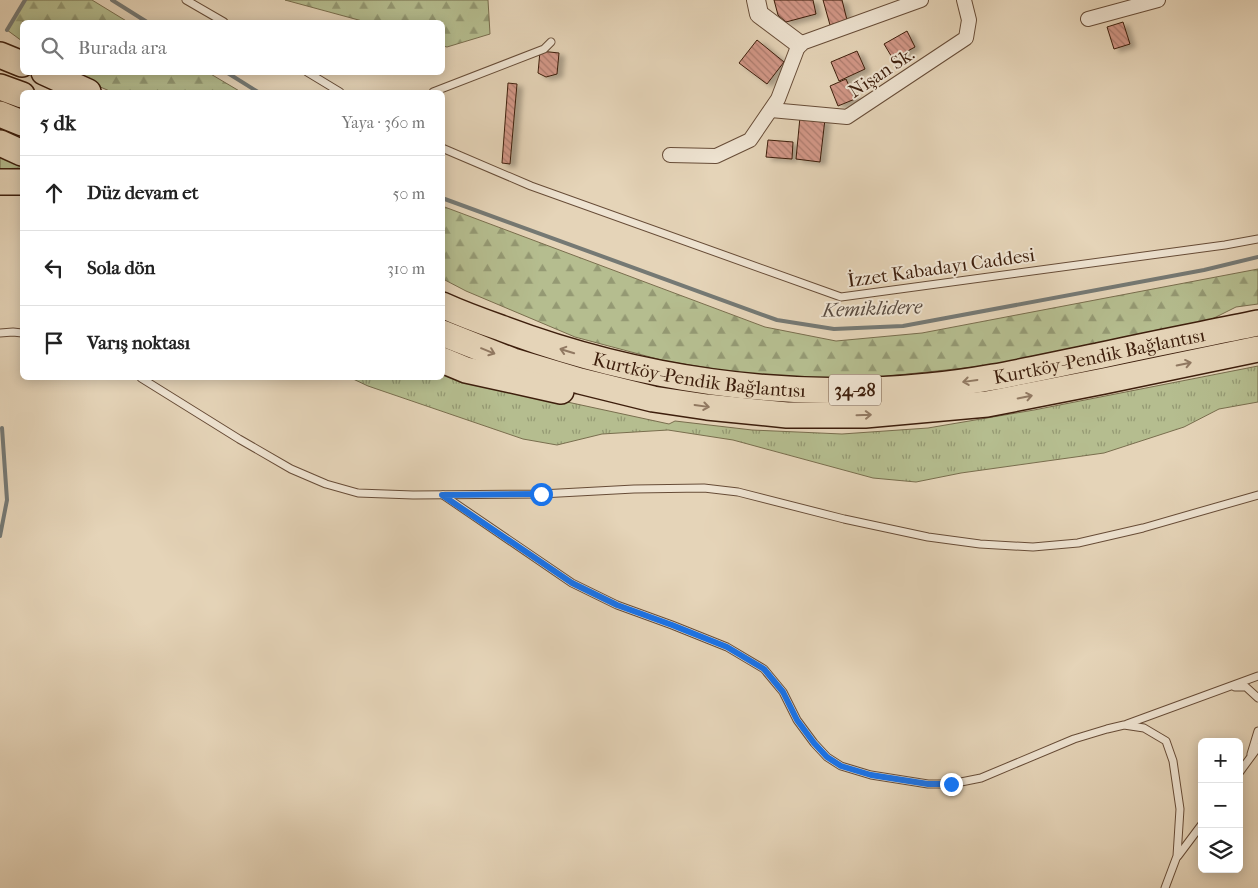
<!DOCTYPE html>
<html lang="tr">
<head>
<meta charset="utf-8">
<style>
	:root { --surface:#fff; --page:#f2f2f2; --text:#222; --muted:#767676; --line:#e0e0e0 }
	body { margin:0; font-family:"IM FELL French Canon",serif; background:var(--page); color:var(--text) }
	.controls { position:absolute; right:15px; bottom:15px; display:grid; overflow:hidden; border-radius:8px; box-shadow:0 2px 12px #0003 }
	.controls button { width:45px; height:45px; display:grid; place-items:center; padding:0; border:0; border-bottom:1px solid var(--line); background:var(--surface); color:var(--text); font:25px sans-serif }
	.stop { position:absolute; width:15px; height:15px; margin:-11px; border:4px solid #1a73e8; border-radius:50%; background:#fff }
	.stop.end { background:#1a73e8; border-color:#fff; box-shadow:0 1px 5px #0008 }
	.list { margin:0; padding:0; list-style:none }
	h2 { display:flex; justify-content:space-between; align-items:center; height:65px; margin:0; padding:0 20px; font-size:21px }
	h2 small { font-size:16px; font-weight:400; color:var(--muted) }
	.list li { display:grid; grid-template-columns:32px 1fr auto; gap:15px; align-items:center; box-sizing:border-box; height:75px; padding:0 20px; border-top:1px solid var(--line) }
	.list b { display:block; font-size:19px; white-space:nowrap }
	.list em { font-size:16px; font-style:normal; color:var(--muted) }
	.icon { flex:none; width:28px; height:28px; fill:none; stroke:currentColor; stroke-width:2; stroke-linecap:round; stroke-linejoin:round }
	.map { position:relative; flex:none; width:1258px; height:888px; overflow:hidden }
	.search { position:absolute; background:var(--surface); box-shadow:0 2px 12px #0003; left:20px; top:20px; width:425px; height:55px; display:flex; align-items:center; gap:12px; box-sizing:border-box; padding:0 18px; border-radius:8px; color:var(--muted); font-size:19px }
	.panel { position:absolute; background:var(--surface); box-shadow:0 2px 12px #0003; left:20px; top:90px; width:425px; height:290px; border-radius:8px }
	.map>svg:first-child { display:block }
	.grass { fill:url(#grass-tufts); stroke:#796e4e }
	.forest { fill:url(#forest-firs); stroke:#796e4e }
	.lines { fill:none; stroke-linecap:round; stroke-linejoin:round }
	.stream { stroke:#757974; stroke-width:4 }
	.building { fill:url(#building-back-hatch); stroke:#3d1e0c; filter:url(#shadow) }
	.service-casing { stroke:#674c37; stroke-width:9 }
	.minor-casing { stroke:#674c37; stroke-width:16 }
	.tertiary-casing { stroke:#674c37; stroke-width:20 }
	.motorway-casing { stroke:#3d1e0c; stroke-width:28 }
	.service { stroke:#eee3d1; stroke-width:7 }
	.minor { stroke:#eee3d1; stroke-width:14 }
	.tertiary { stroke:#eee3d1; stroke-width:18 }
	.motorway { stroke:#e5d4b8; stroke-width:25 }
	.oneway { stroke:#917962 }
	.route { stroke:#1a73e8; stroke-width:6 }
	.labels { text-anchor:middle; stroke-width:4; stroke-linejoin:round; paint-order:stroke }
	.shield { fill:#eee3d1; stroke:#725947; stroke-width:1 }
	.shield-label { font-size:18px; font-weight:bold; fill:#3d1e0c }
	.street-label { font-size:19px; fill:#3d1e0c; stroke:#eee3d1 }
	.water-label { font-size:20px; font-style:italic; fill:#594b40; stroke:#eee3d1 }
</style>
</head>
<body>
<div class="map">
<svg width="1258" height="888" viewBox="0 0 1258 888">
	<defs>
		<pattern id="grass-tufts" width="24" height="20" patternUnits="userSpaceOnUse" patternTransform="scale(1.25)"><rect width="24" height="20" fill="#b5bd8f"/><path d="M3 7l-1-3M5 7V3M7 7l1-3M15 17l-1-3M17 17v-4M19 17l1-3" fill="none" stroke="#949973"/></pattern>
		<pattern id="forest-firs" width="22" height="20" patternUnits="userSpaceOnUse" patternTransform="scale(1.25)"><rect width="22" height="20" fill="#b5bd8f"/><path d="M5 1l3.5 6h-7zM16 11l3.5 6h-7z" fill="#949973"/></pattern>
		<pattern id="building-back-hatch" width="6" height="6" patternUnits="userSpaceOnUse" patternTransform="scale(1.25)"><rect width="6" height="6" fill="#d29787"/><path d="M-1 5l2 2M0 0l6 6M5-1l2 2" fill="none" stroke="#ac7b6d"/></pattern>
		<filter id="shadow"><feDropShadow dx="5.5" dy="3" stdDeviation="2.5" flood-color="#0004"/></filter>
	</defs>
	<rect width="100%" height="100%" fill="#e5d4b8"/>
	<filter id="stains"><feTurbulence type="fractalNoise" baseFrequency=".004" numOctaves="4"/><feColorMatrix values="0 0 0 0 .2 0 0 0 0 .09 0 0 0 0 .02 0 0 0 .5 -.17"/></filter>
	<radialGradient id="worn" r=".72"><stop offset=".6" stop-color="#630" stop-opacity="0"/><stop offset="1" stop-color="#630" stop-opacity=".3"/></radialGradient>
	<g class="grass">
		<path d="M0,151L22,160V168L0,169Z"/>
		<path d="M1258,366V402L1219,409L1184,427L1104,453L961,473L916,482L873,478L733,440L668,430L602,434L557,445L523,439L368,386L351,378H442L443,373L521,392L669,424L675,421L752,430L842,434L928,428L1034,410Z"/>
	</g>
	<g class="forest">
		<path d="M25,0H92L128,22H22V41L7,30Z"/>
		<path d="M285,0H488L490,34L447,47L443,46L442,22H366Z"/>
		<path d="M70,73H209L241,92H112L77,77Z"/>
		<path d="M442,206L765,327L836,341L922,333L1258,269V304L1236,307L1204,323L1099,345L984,366L879,377L813,380L739,373L665,361L575,337L466,291L443,279Z"/>
	</g>
	<g class="lines">
		<g class="stream">
			<path d="M112,0L147,22"/>
			<path d="M7,30L25,0"/>
			<path d="M226,72L258,92"/>
			<path d="M442,198L777,320L834,329L903,326L1204,270L1258,257"/>
			<path d="M0,536L7,500L2,428"/>
		</g>
	</g>
	<g class="building">
		<path d="M774,0H813L816,14L786,22L778,15Z"/>
		<path d="M823,0H842L847,20L830,25Z"/>
		<path d="M1123,22L1130,44L1114,49L1107,27Z"/>
		<path d="M907,31L915,47L893,59L884,44Z"/>
		<path d="M757,40L784,62L767,84L739,63Z"/>
		<path d="M540,51L559,53L557,74L546,77L538,73Z"/>
		<path d="M857,51L865,69L839,81L831,62Z"/>
		<path d="M846,79L855,99L838,106L830,86Z"/>
		<path d="M508,83L517,84L510,164L502,163Z"/>
		<path d="M800,117L825,119L820,162L796,159Z"/>
		<path d="M768,140L793,142L792,159L766,157Z"/>
	</g>
	<g class="lines">
		<g class="service-casing">
			<g id="service">
				<path d="M186,0L224,22"/>
				<path d="M307,72L340,92"/>
				<path d="M433,92L544,49L551,42"/>
				<path d="M442,148L531,186L841,297L1225,245L1258,239"/>
				<path d="M0,333L13,332L22,333"/>
				<path d="M141,378L239,439L291,469L326,484L358,493L413,495L541,494L634,489L704,488L738,492L844,519L928,537L980,544L1033,547L1078,543L1143,528L1258,495"/>
				<path d="M443,495L572,583L617,605L672,625L727,647L764,669L783,692L797,720L814,743L827,757L841,766L871,775L928,784H951L981,778L1074,739L1107,729L1124,725L1144,728L1166,741L1173,761L1180,809L1177,856L1165,888"/>
				<path d="M1235,687H1246L1258,698"/>
				<path d="M1127,724L1258,676"/>
				<path d="M1251,754L1258,731"/>
				<path d="M1239,773L1258,747"/>
				<path d="M1178,856L1202,824"/>
			</g>
		</g>
		<g class="minor-casing">
			<g id="minor">
				<path d="M1088,19L1158,0"/>
				<path d="M771,110L847,117L966,38L969,20L964,0"/>
				<path d="M670,155L716,156L750,140L778,99L799,44L921,0"/>
			</g>
		</g>
		<g class="tertiary-casing">
			<path id="tertiary" d="M756,0L759,14L799,44"/>
		</g>
		<g class="motorway-casing">
			<g id="motorway">
				<path d="M0,55L22,64"/>
				<path d="M44,72L88,92"/>
				<path d="M0,87L22,95"/>
				<path d="M0,114L22,123"/>
				<path d="M0,143L22,153"/>
				<path d="M0,182H22"/>
				<path id="s1" d="M442,305C462,314 481,321 501,328C636,379 785,401 929,386C986,381 1042,367 1098,356C1151,344 1205,334 1258,323"/>
				<path d="M442,333L513,361L580,381L653,399L707,407L787,415H865L987,404L1104,381L1258,349"/>
				<path d="M442,360L466,370L561,391"/>
			</g>
		</g>
		<use href="#service" class="service"/>
		<use href="#minor" class="minor"/>
		<use href="#tertiary" class="tertiary"/>
		<use href="#motorway" class="motorway"/>
	</g>
	<defs><path id="oneway-shaft" d="M-6 0H5M1.5-3L5.5 0L1.5 3" fill="none" stroke-width="1.6" stroke-linecap="round" stroke-linejoin="round" transform="scale(1.25)"/></defs>
	<g class="oneway">
		<use href="#oneway-shaft" transform="translate(488 351) rotate(22)"/>
		<use href="#oneway-shaft" transform="translate(567 351) rotate(-163)"/>
		<use href="#oneway-shaft" transform="translate(1184 364) rotate(-12)"/>
		<use href="#oneway-shaft" transform="translate(970 381) rotate(172)"/>
		<use href="#oneway-shaft" transform="translate(1025 397) rotate(-11)"/>
		<use href="#oneway-shaft" transform="translate(702 406) rotate(8)"/>
		<use href="#oneway-shaft" transform="translate(864 415) rotate(-2)"/>
	</g>
	<g class="lines">
		<path class="route" d="M541,494L442,495L572,583L617,605L672,625L727,647L764,669L783,692L797,720L814,743L827,757L841,766L871,775L928,784H951"/>
	</g>
	<g class="labels">
		<rect class="shield" x="829" y="374.5" width="52" height="31" rx="4"/>
		<g class="shield-label">
			<text x="855" y="396">34-28</text>
		</g>
		<g class="street-label">
			<text transform="translate(881 72) rotate(-34)" y="7">Nişan Sk.</text>
			<text transform="translate(941 267) rotate(-8)" y="7">İzzet Kabadayı Caddesi</text>
			<text dy="7" stroke="none"><textPath href="#s1" startOffset="672">Kurtköy-Pendik Bağlantısı</textPath></text>
			<text dy="7" stroke="none"><textPath href="#s1" startOffset="268">Kurtköy-Pendik Bağlantısı</textPath></text>
		</g>
		<g class="water-label">
			<text transform="translate(872 308) rotate(-2)" y="7">Kemiklidere</text>
		</g>
	</g>
	<rect width="100%" height="100%" filter="url(#stains)"/>
	<rect width="100%" height="100%" fill="url(#worn)"/>
</svg>
<div class="controls">
<button>+</button>
<button>−</button>
<button><svg class="icon" aria-label="layers" viewBox="0 0 24 24"><path d="M12 4l9 5-9 5-9-5zM3 14l9 5 9-5"/></svg></button>
</div>
<div class="stop" style="left:541px;top:494px"></div>
<div class="stop end" style="left:951px;top:784px"></div>
<div class="search"><svg class="icon" aria-label="search" viewBox="0 0 24 24"><circle cx="10" cy="10" r="6"/><path d="M15 15l6 6"/></svg>Burada ara</div>
<section class="panel">
<h2>5 dk<small>Yaya · 360 m</small></h2>
<ul class="list">
<li><svg class="icon" aria-label="ahead" viewBox="0 0 24 24"><path d="M12 20V5M6 11l6-6 6 6"/></svg><div><b>Düz devam et</b></div><em>50 m</em></li>
<li><svg class="icon" aria-label="left" viewBox="0 0 24 24"><path d="M17 20v-9H6M10 6l-5 5 5 5"/></svg><div><b>Sola dön</b></div><em>310 m</em></li>
<li><svg class="icon" aria-label="arrive" viewBox="0 0 24 24"><path d="M6 21V4h12l-3 4 3 4H6"/></svg><div><b>Varış noktası</b></div></li>
</ul>
</section>
</div>
</body>
</html>
